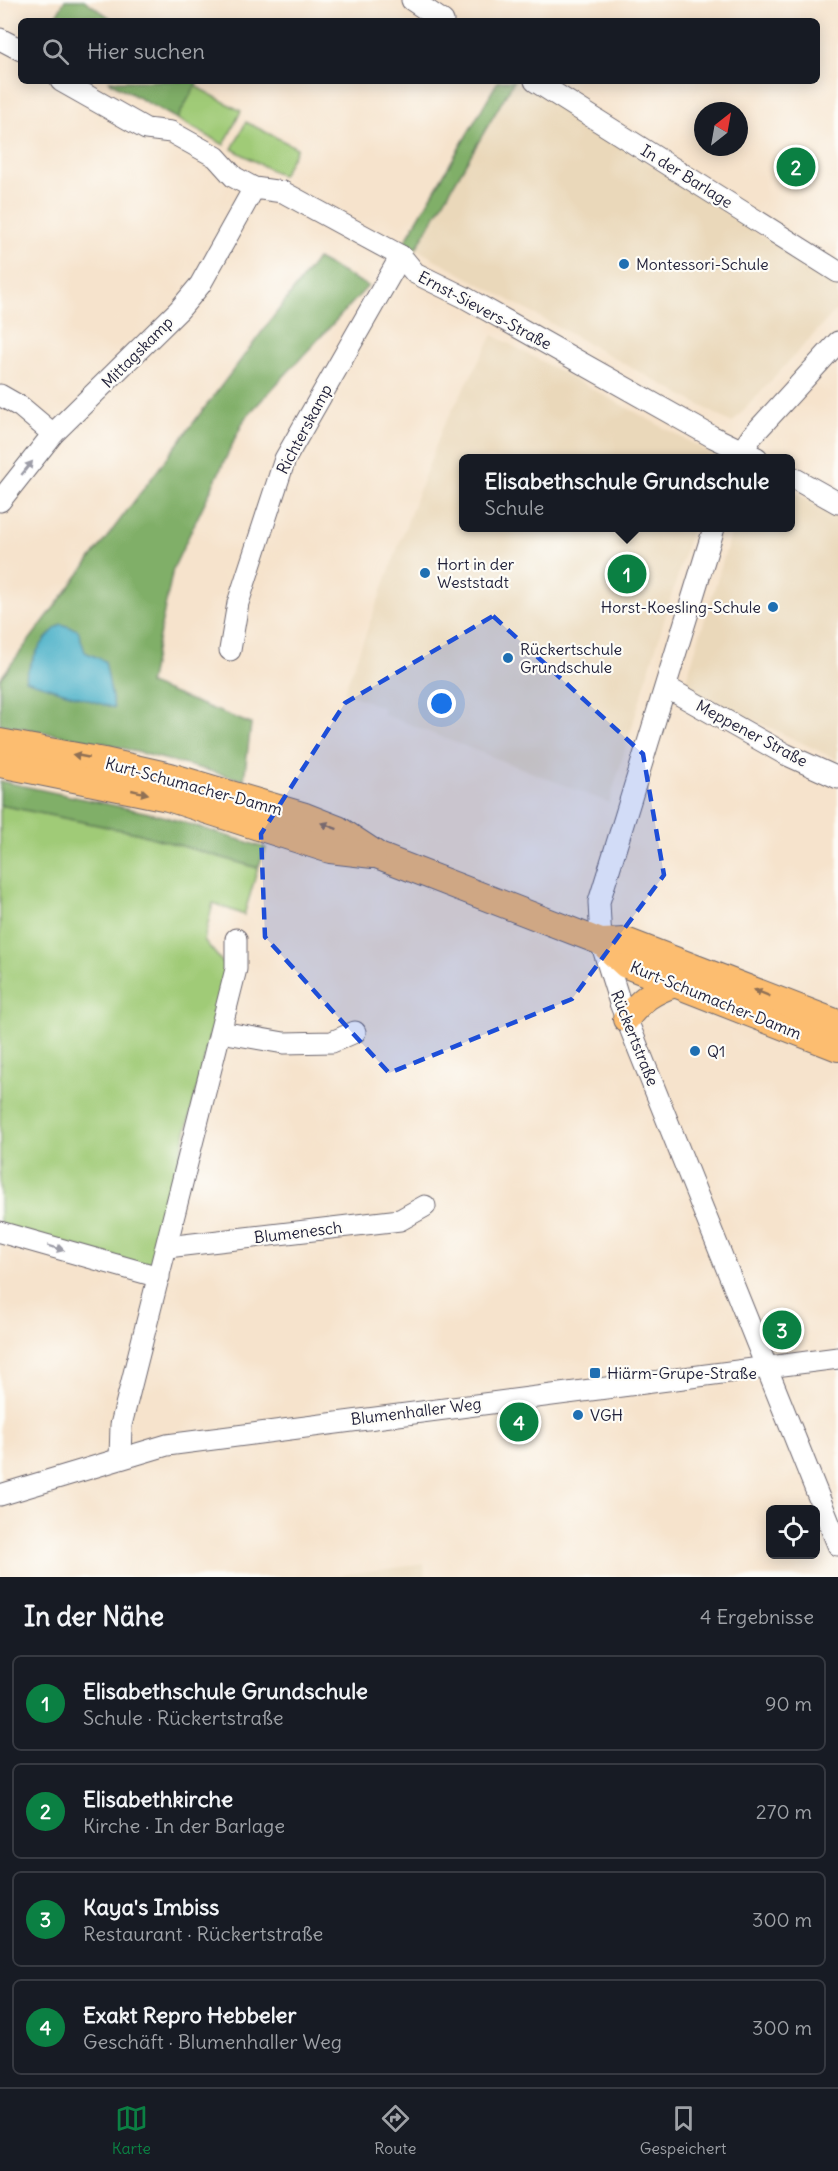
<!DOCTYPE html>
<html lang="de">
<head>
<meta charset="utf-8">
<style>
	:root { --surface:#171b24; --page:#242831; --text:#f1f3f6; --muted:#9ea1a6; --line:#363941; --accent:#0b8043 }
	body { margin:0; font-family:Delius,sans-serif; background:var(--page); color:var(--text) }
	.controls { position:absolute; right:18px; bottom:18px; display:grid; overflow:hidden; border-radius:9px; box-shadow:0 3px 15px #0003 }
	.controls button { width:54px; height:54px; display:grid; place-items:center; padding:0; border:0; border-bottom:2px solid var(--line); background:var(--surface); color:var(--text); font:30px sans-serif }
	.compass { position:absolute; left:694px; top:102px; width:54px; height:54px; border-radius:50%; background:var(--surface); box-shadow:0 3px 15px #0003; rotate:31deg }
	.you { position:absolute; left:442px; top:704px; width:21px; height:21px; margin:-15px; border:4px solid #fff; border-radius:50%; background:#1a73e8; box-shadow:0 0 0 9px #1a73e833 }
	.badge { display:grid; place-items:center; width:39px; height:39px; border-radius:50%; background:var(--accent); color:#fff; font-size:20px; font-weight:700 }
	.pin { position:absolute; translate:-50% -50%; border:3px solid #fff; box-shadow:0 2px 6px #0006 }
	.popup { position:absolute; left:459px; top:454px; width:336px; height:78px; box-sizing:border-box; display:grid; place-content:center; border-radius:9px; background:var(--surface); filter:drop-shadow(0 2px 4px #0005); font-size:20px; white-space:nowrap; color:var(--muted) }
	.popup b { font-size:22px; color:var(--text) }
	.popup::after { content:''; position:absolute; left:50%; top:100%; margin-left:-12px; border:12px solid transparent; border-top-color:var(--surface) }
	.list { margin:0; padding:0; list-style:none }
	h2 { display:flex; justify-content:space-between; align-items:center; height:78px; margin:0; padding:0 24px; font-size:26px }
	h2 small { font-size:20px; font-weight:400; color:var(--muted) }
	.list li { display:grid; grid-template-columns:39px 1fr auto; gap:18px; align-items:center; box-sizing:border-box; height:96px; margin:0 12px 12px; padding:0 12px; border:2px solid var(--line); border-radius:9px }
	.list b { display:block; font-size:22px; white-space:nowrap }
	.list p { margin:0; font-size:20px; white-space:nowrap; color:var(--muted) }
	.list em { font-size:20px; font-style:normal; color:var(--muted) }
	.icon { flex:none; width:33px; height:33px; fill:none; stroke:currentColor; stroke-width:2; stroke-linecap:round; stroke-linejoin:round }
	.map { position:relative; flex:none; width:838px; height:1577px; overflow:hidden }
	.search { position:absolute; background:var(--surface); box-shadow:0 3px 15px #0003; left:18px; right:18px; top:18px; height:66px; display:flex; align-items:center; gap:15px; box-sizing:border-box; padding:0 21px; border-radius:9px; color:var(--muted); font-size:22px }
	.sheet { height:510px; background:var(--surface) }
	nav { display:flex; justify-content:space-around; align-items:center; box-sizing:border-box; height:84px; border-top:2px solid var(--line); background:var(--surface); font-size:16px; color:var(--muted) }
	nav a { display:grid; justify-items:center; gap:3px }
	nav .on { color:var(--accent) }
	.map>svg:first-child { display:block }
	.built { fill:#ead8ba }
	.green { fill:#a0cb77; stroke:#617659; stroke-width:1.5 }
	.forest { fill:#80af68; stroke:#516852; stroke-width:1.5 }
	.water { fill:#49b0c8; stroke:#366982; stroke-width:1.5 }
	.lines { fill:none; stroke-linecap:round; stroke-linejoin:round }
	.minor-casing { stroke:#6c666e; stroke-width:23 }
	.major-casing { stroke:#6c666e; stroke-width:28 }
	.minor { stroke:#fff; stroke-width:21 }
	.major { stroke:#fcbd6f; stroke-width:26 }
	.oneway { fill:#9c9ca7 }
	.oneway2 { fill:#8f7055 }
	.marked { fill:#1d4ed8; fill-opacity:0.2; stroke:#1d4ed8; stroke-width:4.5; stroke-dasharray:12 8; stroke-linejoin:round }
	.poi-dot { fill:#1f6fb2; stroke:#fdfcf7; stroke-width:2 }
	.labels { text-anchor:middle; stroke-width:4.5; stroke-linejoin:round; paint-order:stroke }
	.street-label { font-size:16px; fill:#22223b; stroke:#fdfcf7 }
	.poi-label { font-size:16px; fill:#22223b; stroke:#fdfcf7; text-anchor:start }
</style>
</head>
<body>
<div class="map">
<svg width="838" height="1577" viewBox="0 0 838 1577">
	<rect width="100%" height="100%" fill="#fdfcf7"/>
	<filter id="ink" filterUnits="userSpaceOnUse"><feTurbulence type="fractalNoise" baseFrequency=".0167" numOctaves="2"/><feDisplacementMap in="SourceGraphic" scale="12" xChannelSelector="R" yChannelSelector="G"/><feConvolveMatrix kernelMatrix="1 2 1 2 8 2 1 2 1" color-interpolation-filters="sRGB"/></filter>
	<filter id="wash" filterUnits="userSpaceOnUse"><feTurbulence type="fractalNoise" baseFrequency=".008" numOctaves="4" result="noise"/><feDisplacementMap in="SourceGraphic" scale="24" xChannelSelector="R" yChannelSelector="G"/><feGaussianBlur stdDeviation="1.35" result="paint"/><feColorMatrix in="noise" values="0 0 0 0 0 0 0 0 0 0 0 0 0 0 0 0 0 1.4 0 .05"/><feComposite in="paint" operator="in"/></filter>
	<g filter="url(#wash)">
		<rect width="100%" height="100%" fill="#f6e3cc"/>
		<g class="built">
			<path d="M514,81H521L827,278L838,288V308L732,423L416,249Z"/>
			<path d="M493,335L714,455L713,458H464V528H692L609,803L383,714L384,708L344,692L442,429Z"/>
			<path d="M791,491L838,517V760L684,687L733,528H790Z"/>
			<path d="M424,1564L426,1577H325Z"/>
		</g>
		<g class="green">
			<path d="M195,86L241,111L224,145L177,119Z"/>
			<path d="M246,122L297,148L282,176L232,149Z"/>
			<path d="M0,805L137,833L258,868L244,915L213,903L204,940L227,968L152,1268L0,1225Z"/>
		</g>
		<g class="forest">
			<path d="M65,0H84L115,21H53Z"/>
			<path d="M108,81H198L177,119Z"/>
			<path d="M498,81H514L416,249L404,243Z"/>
			<path d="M317,259L368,286L245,418L173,569L149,684L251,724L244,780L107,744L0,724V679Z"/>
			<path d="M0,781L163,816L266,848L258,868L137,833L0,805Z"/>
		</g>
		<path class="water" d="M61,624L78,630L85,652L105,661L114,708L25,680C31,658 43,638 61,624Z"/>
	</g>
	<g filter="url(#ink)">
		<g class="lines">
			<g class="minor-casing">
				<g id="minor">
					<path d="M412,0L443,21"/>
					<path d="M0,39L21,50"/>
					<path d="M61,81L146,129L171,132L216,157L234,177L254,188L283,192L401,256L415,273L464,297L713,437L757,458"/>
					<path d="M535,81L838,272"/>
					<path d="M0,395L21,407L53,434"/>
					<path d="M737,458L752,436L838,342"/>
					<path d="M790,476L838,503"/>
					<path d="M0,501L53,434L179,310L200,285L254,188"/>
					<path d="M714,528L599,902L601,942L620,1003L838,1545"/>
					<path d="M230,650L238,603L285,459L401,256"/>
					<path d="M666,687L785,754L838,778"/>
					<path d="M221,1032L284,1043L332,1042L355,1032"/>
					<path d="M0,1232L159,1277"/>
					<path d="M167,1247L400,1220L425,1206"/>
					<path d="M120,1458L121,1425L236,969V939"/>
					<path d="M0,1495L167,1445L838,1358"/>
				</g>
			</g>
			<g class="major-casing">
				<g id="major">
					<path d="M0,742L104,761L170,776L305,816L338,829L379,856L601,942L626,965L838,1048"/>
					<path d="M0,764L168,798L330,850L373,855"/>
					<path d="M601,942L626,941L838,1023"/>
					<path d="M626,1019C641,1000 652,991 675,984"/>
				</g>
			</g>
			<use href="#minor" class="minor"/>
			<use href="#major" class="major"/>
		</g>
		<defs><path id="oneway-solid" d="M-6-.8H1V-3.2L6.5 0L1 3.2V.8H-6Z" transform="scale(1.5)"/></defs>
		<g class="oneway">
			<use href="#oneway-solid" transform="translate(27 468) rotate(-51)"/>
			<use href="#oneway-solid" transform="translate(56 1248) rotate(16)"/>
		</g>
		<g class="oneway2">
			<use href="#oneway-solid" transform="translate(81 756) rotate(-169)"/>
			<use href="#oneway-solid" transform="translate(140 792) rotate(13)"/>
			<use href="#oneway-solid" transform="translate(329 826) rotate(-159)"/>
			<use href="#oneway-solid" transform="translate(762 993) rotate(-158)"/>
		</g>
	</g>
	<path class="marked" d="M493,616L643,754L664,875L572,999L389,1073L265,937L261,834L345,703Z"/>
	<g class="poi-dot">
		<circle cx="624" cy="264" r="6"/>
		<circle cx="425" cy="573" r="6"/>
		<circle cx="773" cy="607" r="6"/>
		<circle cx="508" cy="658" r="6"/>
		<circle cx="695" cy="1051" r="6"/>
		<rect x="589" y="1367" width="12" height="12" rx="3"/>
		<circle cx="578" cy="1415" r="6"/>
	</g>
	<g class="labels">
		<g class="street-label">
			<text transform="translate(687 176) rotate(32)" y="6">In der Barlage</text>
			<text transform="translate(485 310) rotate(28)" y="6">Ernst-Sievers-Straße</text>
			<text transform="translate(137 352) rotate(-45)" y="6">Mittagskamp</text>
			<text transform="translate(304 429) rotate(-62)" y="6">Richterskamp</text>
			<text transform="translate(752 733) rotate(28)" y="6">Meppener Straße</text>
			<text transform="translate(194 786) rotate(15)" y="6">Kurt-Schumacher-Damm</text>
			<text transform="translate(716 1000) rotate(22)" y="6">Kurt-Schumacher-Damm</text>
			<text transform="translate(635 1038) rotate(68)" y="6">Rückertstraße</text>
			<text transform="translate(298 1232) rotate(-7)" y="6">Blumenesch</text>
			<text transform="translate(416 1411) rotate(-7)" y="6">Blumenhaller Weg</text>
		</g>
		<g class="poi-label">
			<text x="636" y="270">Montessori-Schule</text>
			<text x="437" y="570">Hort in der<tspan x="437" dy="18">Weststadt</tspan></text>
			<text x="761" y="613" text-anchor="end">Horst-Koesling-Schule</text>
			<text x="520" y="655">Rückertschule<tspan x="520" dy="18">Grundschule</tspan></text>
			<text x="707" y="1057">Q1</text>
			<text x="607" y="1379">Hiärm-Grupe-Straße</text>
			<text x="590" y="1421">VGH</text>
		</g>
	</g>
</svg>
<div class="controls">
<button><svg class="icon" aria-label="locate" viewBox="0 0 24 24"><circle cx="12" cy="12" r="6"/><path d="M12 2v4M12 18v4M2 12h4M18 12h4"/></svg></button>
</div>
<svg class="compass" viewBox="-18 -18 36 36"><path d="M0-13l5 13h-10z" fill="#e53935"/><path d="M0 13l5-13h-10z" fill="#9ea1a6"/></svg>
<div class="you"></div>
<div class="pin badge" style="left:627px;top:574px">1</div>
<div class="popup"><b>Elisabethschule Grundschule</b>Schule</div>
<div class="pin badge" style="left:796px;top:167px">2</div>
<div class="pin badge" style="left:782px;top:1330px">3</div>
<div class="pin badge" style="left:519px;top:1422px">4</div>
<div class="search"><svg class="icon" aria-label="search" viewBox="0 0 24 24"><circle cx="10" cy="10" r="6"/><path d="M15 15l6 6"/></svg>Hier suchen</div>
</div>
<section class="sheet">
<h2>In der Nähe<small>4 Ergebnisse</small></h2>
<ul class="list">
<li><span class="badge">1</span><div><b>Elisabethschule Grundschule</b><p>Schule · Rückertstraße</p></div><em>90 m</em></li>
<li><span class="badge">2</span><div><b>Elisabethkirche</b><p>Kirche · In der Barlage</p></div><em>270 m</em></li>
<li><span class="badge">3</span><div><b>Kaya's Imbiss</b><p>Restaurant · Rückertstraße</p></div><em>300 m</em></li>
<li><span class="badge">4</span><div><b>Exakt Repro Hebbeler</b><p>Geschäft · Blumenhaller Weg</p></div><em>300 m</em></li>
</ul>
</section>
<nav>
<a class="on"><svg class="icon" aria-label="map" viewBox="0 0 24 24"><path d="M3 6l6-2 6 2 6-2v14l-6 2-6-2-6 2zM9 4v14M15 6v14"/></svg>Karte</a>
<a><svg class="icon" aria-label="directions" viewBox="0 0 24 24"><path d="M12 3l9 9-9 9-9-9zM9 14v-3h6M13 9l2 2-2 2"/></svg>Route</a>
<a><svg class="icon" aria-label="saved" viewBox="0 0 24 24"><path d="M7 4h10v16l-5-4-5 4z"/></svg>Gespeichert</a>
</nav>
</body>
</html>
